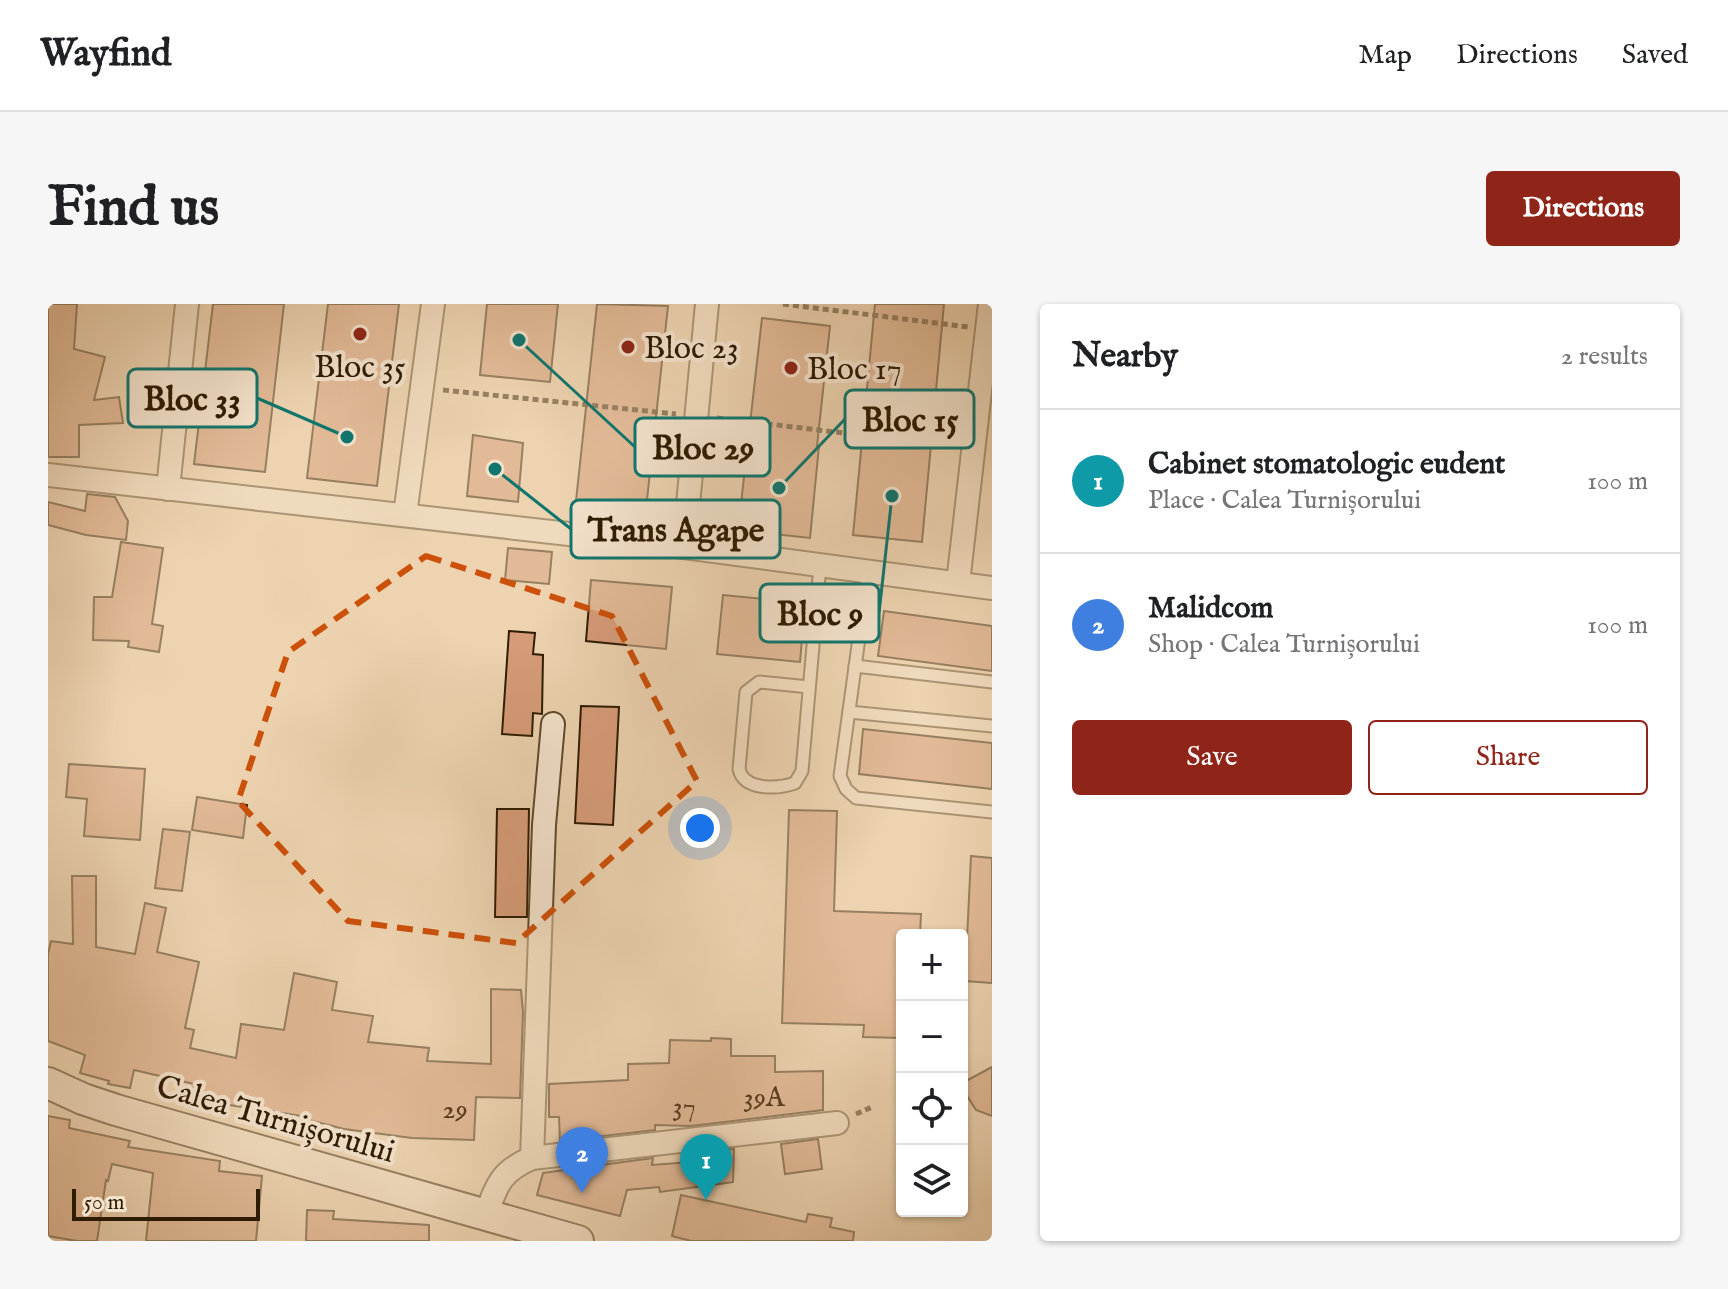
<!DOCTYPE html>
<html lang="en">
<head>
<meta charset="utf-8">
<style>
	:root { --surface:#fff; --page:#f6f6f6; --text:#202124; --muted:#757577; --line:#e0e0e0; --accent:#8f2418 }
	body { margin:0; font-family:"IM FELL English",serif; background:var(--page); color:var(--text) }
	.controls { position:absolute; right:24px; bottom:24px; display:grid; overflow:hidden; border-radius:8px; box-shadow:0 2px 6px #0004 }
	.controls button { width:72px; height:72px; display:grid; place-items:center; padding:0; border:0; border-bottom:2px solid var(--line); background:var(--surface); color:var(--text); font:40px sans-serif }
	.scale { position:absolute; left:24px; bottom:20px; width:188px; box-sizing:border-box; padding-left:8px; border:4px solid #2f1b00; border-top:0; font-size:22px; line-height:28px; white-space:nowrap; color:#2f1b00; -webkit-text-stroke:6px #f3e2cc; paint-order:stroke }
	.you { position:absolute; left:652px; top:524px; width:28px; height:28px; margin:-20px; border:6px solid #fff; border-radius:50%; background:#1a73e8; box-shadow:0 0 0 12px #1a73e833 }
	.badge { display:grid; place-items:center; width:52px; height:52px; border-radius:50%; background:var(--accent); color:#fff; font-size:26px; font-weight:700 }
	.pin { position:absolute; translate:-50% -66px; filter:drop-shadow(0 2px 4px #0008) }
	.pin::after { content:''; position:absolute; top:42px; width:28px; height:24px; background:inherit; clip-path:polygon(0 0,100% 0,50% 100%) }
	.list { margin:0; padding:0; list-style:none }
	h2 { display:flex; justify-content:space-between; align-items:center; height:104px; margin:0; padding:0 32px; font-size:34px }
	h2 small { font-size:26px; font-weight:400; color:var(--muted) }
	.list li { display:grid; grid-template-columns:52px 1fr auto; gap:24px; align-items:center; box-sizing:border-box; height:144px; padding:0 32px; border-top:2px solid var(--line) }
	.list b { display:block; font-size:30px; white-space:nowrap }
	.list p { margin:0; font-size:26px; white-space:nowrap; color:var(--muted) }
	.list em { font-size:26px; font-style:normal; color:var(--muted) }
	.actions { display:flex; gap:16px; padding:24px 32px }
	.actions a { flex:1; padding:18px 0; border:2px solid var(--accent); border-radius:8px; text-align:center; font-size:28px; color:var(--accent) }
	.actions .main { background:var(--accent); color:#fff }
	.icon { flex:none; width:44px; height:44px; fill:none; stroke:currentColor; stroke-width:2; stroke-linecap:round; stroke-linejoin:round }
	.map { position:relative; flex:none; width:944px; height:937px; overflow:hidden; border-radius:8px }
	header { display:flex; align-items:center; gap:48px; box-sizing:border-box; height:112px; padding:0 40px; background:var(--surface); border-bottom:2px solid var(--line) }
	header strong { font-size:38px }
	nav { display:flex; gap:44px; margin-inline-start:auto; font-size:28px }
	.intro { display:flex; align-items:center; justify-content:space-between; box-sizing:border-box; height:192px; padding:0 48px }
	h1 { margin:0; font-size:56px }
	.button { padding:20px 36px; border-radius:8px; background:var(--accent); color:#fff; font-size:28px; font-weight:700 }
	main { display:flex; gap:48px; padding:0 48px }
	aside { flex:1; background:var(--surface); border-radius:8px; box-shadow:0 2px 6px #0004 }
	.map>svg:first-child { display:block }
	.building { fill:#d69c79; stroke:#2f1b00; stroke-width:2 }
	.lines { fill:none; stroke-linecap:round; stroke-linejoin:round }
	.lane-casing { stroke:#5e492c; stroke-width:15 }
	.street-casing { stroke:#5e492c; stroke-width:26 }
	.secondary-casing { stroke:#2f1b00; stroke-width:34 }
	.path { stroke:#2f1b00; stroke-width:5; stroke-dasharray:6 4; stroke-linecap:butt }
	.lane { stroke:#f3e2cc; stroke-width:11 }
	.street { stroke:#f3e2cc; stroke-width:22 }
	.secondary { stroke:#f3e2cc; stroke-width:30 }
	.marked { fill:none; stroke:#cc500a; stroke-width:6; stroke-dasharray:16 10; stroke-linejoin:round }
	.poi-dot { fill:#8f2418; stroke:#f3e2cc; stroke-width:3 }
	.labels { text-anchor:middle; stroke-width:8; stroke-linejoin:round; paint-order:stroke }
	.number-label { font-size:28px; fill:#593b1e }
	.poi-label { font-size:32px; fill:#2f1b00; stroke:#f3e2cc; text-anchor:start }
	.street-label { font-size:32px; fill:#2f1b00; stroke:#f3e2cc }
	.leader { fill:none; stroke:#0f766e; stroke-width:3 }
	.callout-dot { fill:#0f766e; stroke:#f3e2cc; stroke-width:3 }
	.callout { fill:#f3e2cc; stroke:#0f766e; stroke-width:3 }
	.callout-label { font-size:34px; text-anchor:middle; font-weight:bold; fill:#2f1b00 }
</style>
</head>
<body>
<header>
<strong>Wayfind</strong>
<nav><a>Map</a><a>Directions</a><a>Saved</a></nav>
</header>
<div class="intro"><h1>Find us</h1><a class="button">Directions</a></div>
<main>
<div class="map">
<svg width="944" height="937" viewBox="0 0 944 937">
	<rect width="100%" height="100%" fill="#edd3b0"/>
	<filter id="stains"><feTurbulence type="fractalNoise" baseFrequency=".0025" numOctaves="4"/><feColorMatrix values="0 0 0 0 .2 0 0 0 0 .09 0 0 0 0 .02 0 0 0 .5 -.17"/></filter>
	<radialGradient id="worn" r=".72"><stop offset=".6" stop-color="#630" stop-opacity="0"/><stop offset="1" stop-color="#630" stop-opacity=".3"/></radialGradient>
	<g class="building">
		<path d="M0,0H29L26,45L57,53L46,96L71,93L75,119L31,121V153H0Z"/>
		<path d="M165,0H236L217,168L146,160Z"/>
		<path d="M280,0H351L329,182L259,174Z"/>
		<path d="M439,0H510L502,78L432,71Z"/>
		<path d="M549,0L620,2L598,205L528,197Z"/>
		<path d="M827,0H896L874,238L805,231Z"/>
		<path d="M714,14L782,22L769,142H771L762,234L690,226Z"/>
		<path d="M425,131L475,139L470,198L419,192Z"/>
		<path d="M39,190L67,193L80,217L78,236L38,231L0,221V198L37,207Z"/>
		<path d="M73,238L115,244L104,320L115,322L111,348L80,343L81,337L45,336L46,293H64Z"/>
		<path d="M460,244L504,248L501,280L457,276Z"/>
		<path d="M543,276L624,283L618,345L538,337Z"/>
		<path d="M675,291L757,299L752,358L669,350Z"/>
		<path d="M836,307L944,322V367L830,352Z"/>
		<path d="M461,327L487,329L485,350L495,351L494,410L485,409L484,432L454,430Z"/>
		<path d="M533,402L571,403L565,521L527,519Z"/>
		<path d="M815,425L944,439V485L811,470Z"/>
		<path d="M21,460L97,465L92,536L36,532L39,495L18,493Z"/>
		<path d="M149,493L199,501L195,534L144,526Z"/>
		<path d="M449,505H481L479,613H447Z"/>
		<path d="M741,506L789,507L786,607L873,610L872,631H854V734L815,733L816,721L734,719Z"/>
		<path d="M115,525L142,528L134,587L107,584Z"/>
		<path d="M923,552L944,554V679L917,677Z"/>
		<path d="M24,572H48V643L87,650L97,599L118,604L109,648L151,658L137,724L146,726L142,744L188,754L193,720L236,726L246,669L289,678L284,706L325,712L320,738L381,744L379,757L443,760V685L473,686L475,708L472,794L428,793L426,836L364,834L296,825L261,816V813L181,801L144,791L146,780L86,766L82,784L60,780L61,777L32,769L37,751L0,737V650L3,637L25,640Z"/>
		<path d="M663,734L683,735V752H727V768L775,767V806L643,822L607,821V826L512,837L511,813H501V780L580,776V760L621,759L622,736L663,737Z"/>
		<path d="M944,763V812L928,806L914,784V779Z"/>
		<path d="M0,812L22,816L21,824L82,837L80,843L172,857L171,867L214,872L208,937H98L105,869L64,860L60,877L58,876L49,937H29L0,932Z"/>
		<path d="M770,835L774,865L737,870L733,840Z"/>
		<path d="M686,845L685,878L612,888L611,883L579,886L572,912L489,891L495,869L605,854L604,861L643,858L644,850Z"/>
		<path d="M633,891L758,918L760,910L784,914L782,923L806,928L805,937H643L624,932Z"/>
		<path d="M259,906L286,907L285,915L381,921V937H258Z"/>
	</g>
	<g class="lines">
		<g class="lane-casing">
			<g id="lane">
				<path d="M820,269L792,472L798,485L808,494L944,508"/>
				<path d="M807,362L944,378"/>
				<path d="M761,383L711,378L698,388L691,465C696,487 730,485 747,479L754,467L772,262"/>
				<path d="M801,408L944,422"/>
			</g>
		</g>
		<g class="street-casing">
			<g id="street">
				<path d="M0,171L636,243L944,284"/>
				<path d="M120,185L139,0"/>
				<path d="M357,211L385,0"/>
				<path d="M636,243L659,0"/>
				<path d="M910,279L942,0"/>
				<path d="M484,854L496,521L505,420"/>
				<path d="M438,911C449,880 453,867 484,854L789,819"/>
			</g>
		</g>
		<g class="secondary-casing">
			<path id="secondary" d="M0,779L35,795L68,806L530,937"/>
		</g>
		<g class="path">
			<path d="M735,0L920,23"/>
			<path d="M395,86L628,110"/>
			<path d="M669,114L906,142"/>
			<path d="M808,810L824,803"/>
		</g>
		<use href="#lane" class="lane"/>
		<use href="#street" class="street"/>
		<use href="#secondary" class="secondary"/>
	</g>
	<path d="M0 0H944V937H0ZM378,252L564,312L649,477L468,639L300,617L190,497L240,348Z" fill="#edd3b0" fill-opacity=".55" fill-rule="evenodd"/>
	<path class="marked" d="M378,252L564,312L649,477L468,639L300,617L190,497L240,348Z"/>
	<g class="poi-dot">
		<circle cx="312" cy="30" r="8"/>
		<circle cx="580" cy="43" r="8"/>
		<circle cx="743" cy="64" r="8"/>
	</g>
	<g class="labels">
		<g class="number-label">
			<text x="716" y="802">39A</text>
			<text x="636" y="811">37</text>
			<text x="407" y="814">29</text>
		</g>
		<g class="poi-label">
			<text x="596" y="54">Bloc 23</text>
			<text x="312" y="73" text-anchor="middle">Bloc 35</text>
			<text x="759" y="75">Bloc 17</text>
		</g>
		<g class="street-label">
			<text transform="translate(228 814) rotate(16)" y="11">Calea Turnișorului</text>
		</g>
	</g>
	<path class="leader" d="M299 133L209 94M731 184L797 115M471 36L587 143M447 165L523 225M844 192L831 309"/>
	<g class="callout-dot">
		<circle cx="299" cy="133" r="8"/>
		<circle cx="731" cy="184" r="8"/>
		<circle cx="471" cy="36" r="8"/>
		<circle cx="447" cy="165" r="8"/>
		<circle cx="844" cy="192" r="8"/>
	</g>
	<g class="callout">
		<rect x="80" y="65" width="129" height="58" rx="8"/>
		<rect x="797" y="86" width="129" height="58" rx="8"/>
		<rect x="587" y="114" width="135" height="58" rx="8"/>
		<rect x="523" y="196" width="209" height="58" rx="8"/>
		<rect x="712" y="280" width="119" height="58" rx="8"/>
	</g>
	<g class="callout-label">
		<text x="144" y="106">Bloc 33</text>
		<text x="862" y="127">Bloc 15</text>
		<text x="655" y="155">Bloc 29</text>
		<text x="628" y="237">Trans Agape</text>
		<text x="772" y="321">Bloc 9</text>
	</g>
	<rect width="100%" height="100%" filter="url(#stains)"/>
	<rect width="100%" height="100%" fill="url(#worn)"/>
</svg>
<div class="controls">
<button>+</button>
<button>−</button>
<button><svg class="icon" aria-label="locate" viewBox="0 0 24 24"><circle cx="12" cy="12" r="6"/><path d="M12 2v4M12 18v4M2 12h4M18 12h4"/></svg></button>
<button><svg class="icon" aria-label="layers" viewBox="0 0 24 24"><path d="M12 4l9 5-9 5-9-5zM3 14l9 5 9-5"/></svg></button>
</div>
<div class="scale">50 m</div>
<div class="you"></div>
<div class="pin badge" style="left:658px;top:896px;background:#0f9aa8">1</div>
<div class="pin badge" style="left:534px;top:889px;background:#3f7fe0">2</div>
</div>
<aside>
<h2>Nearby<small>2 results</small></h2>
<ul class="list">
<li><span class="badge" style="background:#0f9aa8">1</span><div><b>Cabinet stomatologic eudent</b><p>Place · Calea Turnișorului</p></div><em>100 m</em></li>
<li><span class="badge" style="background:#3f7fe0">2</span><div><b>Malidcom</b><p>Shop · Calea Turnișorului</p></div><em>100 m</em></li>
</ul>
<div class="actions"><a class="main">Save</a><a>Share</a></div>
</aside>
</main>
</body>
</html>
